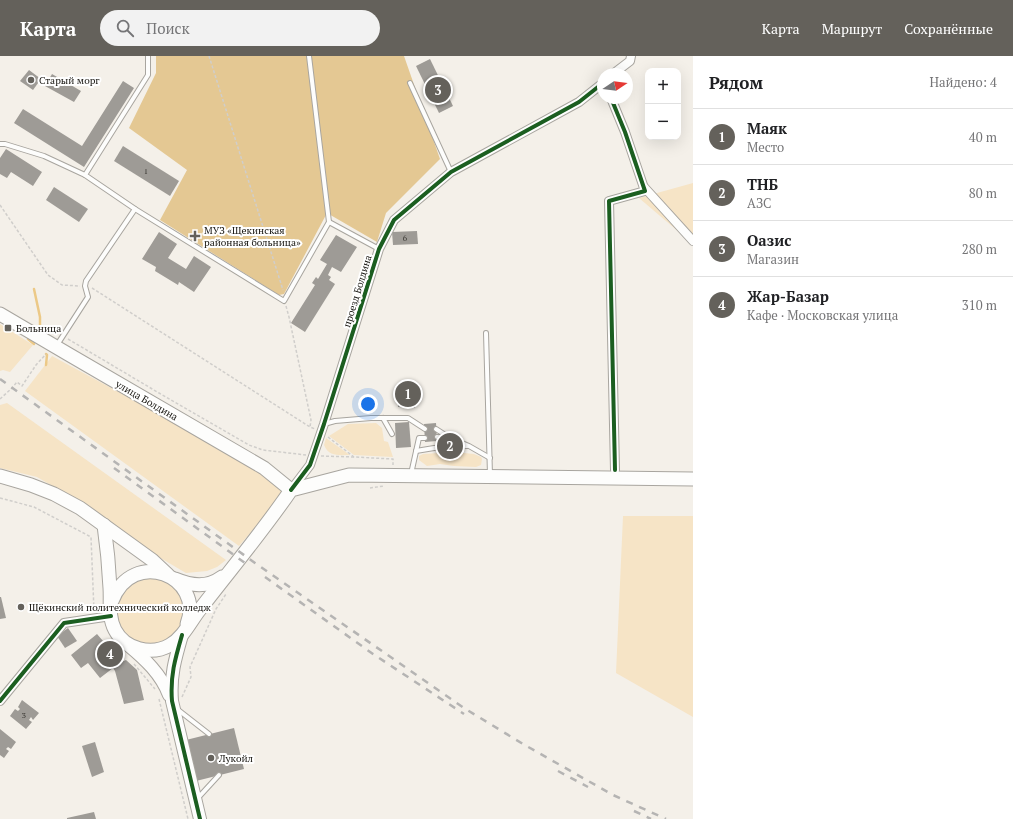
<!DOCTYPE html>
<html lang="ru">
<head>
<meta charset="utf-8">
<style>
	:root { --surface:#fff; --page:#f2f2f2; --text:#202124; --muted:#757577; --line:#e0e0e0; --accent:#64615b }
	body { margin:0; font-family:"PT Serif",serif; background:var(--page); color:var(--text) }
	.controls { position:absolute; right:12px; top:12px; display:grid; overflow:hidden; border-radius:8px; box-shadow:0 4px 16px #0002 }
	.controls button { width:36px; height:36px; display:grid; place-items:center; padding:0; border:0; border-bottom:1px solid var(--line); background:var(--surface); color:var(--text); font:20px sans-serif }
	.compass { position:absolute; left:597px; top:12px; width:36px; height:36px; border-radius:50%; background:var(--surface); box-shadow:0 4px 16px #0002; rotate:77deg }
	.you { position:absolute; left:368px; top:348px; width:14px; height:14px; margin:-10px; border:3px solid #fff; border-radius:50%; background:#1a73e8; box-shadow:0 0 0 6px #1a73e833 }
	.badge { display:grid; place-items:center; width:26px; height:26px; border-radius:50%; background:var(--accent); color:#fff; font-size:13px; font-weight:700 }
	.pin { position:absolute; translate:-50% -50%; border:2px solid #fff; box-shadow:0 1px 4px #0006 }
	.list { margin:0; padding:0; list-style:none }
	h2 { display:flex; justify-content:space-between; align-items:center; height:52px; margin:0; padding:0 16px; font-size:17px }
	h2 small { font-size:13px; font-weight:400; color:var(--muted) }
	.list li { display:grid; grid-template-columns:26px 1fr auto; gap:12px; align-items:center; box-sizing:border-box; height:56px; padding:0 16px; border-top:1px solid var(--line) }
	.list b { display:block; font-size:15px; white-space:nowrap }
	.list p { margin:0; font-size:13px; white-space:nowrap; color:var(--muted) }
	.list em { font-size:13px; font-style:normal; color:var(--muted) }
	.icon { flex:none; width:22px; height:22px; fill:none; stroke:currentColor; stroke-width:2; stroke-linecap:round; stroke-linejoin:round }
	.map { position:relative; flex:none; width:693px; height:763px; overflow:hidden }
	header { display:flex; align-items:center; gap:24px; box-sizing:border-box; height:56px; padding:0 20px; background:var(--accent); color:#fff }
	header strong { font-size:19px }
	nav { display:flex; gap:22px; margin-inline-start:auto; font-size:14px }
	.search { width:280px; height:36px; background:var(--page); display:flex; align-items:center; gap:10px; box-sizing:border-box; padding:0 14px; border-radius:22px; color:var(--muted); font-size:15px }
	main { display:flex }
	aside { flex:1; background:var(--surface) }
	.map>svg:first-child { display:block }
	.green { fill:#f6e4c6 }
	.forest { fill:#e4c893 }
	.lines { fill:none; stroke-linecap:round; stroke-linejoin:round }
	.stream { stroke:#ecc987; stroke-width:2.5 }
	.building { fill:#9e9b96 }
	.lane-casing { stroke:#a8a59f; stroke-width:6 }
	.street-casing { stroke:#a8a59f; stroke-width:10 }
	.secondary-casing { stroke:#a8a59f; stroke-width:14 }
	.primary-casing { stroke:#a8a59f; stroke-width:15 }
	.path { stroke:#d0cecb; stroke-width:1.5; stroke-dasharray:3 2; stroke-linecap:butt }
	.lane { stroke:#fdfdfc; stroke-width:4 }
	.street { stroke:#fdfdfc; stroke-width:8 }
	.secondary { stroke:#fdfdfc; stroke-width:12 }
	.primary { stroke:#fdfdfc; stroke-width:13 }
	.rail { stroke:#b5b4b3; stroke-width:2.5; stroke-dasharray:7 7; stroke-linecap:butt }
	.cycleway-casing { stroke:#fff; stroke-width:6 }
	.cycleway { stroke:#1b5e20; stroke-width:4 }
	.poi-dot { fill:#64615b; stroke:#fff; stroke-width:1.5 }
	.labels { text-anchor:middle; stroke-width:4; stroke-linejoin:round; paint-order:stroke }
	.number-label { font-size:8px; fill:#383631 }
	.poi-label { font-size:10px; fill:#16140f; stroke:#fff; text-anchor:start }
	.street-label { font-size:10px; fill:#16140f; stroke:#fff }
</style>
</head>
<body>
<header>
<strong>Карта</strong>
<div class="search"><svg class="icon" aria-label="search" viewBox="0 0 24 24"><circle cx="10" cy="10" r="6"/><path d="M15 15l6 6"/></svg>Поиск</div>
<nav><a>Карта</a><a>Маршрут</a><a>Сохранённые</a></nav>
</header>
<main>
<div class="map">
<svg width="693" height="763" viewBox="0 0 693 763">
	<rect width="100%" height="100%" fill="#f4f0e9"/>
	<g class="green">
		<path d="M693,127V188L639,142Z"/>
		<path d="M0,268L33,289L10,316L3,314L0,315Z"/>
		<path d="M52,300L263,414L287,434L239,490L25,335Z"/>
		<path d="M7,347L226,504L217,511L207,515L186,517L157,500L94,454L37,421L0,412V349Z"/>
		<path d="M376,367L382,372L384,385L388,386L393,401L354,399L329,380L348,368Z"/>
		<path d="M326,382L350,399C339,399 329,401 324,389Z"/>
		<path d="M454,396L474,398L481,401L482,403L481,409L476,411L454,410L440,408L427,410L419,404V400L423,398Z"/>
		<path d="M623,460H693V661L616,617Z"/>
		<path d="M145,520L171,527L183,543L184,564L178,576L162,588L141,589L124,578L115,560V553L122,534Z"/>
	</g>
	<path class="forest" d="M156,0H404L440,103L386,157L377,186L327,157L284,238L279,239L160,164L187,114L129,72L156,17Z"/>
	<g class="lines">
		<g class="stream">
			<path d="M34,233L40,261V275"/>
			<path d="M28,283L34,288"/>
			<path d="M46,298L47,299L46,309"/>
		</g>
	</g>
	<g class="building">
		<path d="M430,3L453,50L439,57L416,10Z"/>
		<path d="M29,14L41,23L33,34L20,25Z"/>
		<path d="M52,18L81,35L74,46L45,30Z"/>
		<path d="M123,25L134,32L84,111L14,67L23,53L82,90Z"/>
		<path d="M123,90L179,125L170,140L114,105Z"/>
		<path d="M6,93L42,116L33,130L11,116L7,122L0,118V102Z"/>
		<path d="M54,131L88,153L79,166L46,144Z"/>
		<path d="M417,175L418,188L393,189L392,176Z"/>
		<path d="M159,176L177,188L168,202L186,213L194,200L211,211L194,236L179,226L178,229L155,215L156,211L142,203Z"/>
		<path d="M336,179L357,191L341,216L332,211L328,219L331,221L329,224L335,228L305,276L291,267L315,229L312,227L316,221L318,223L327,208L320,204Z"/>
		<path d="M400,325L417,326L415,352L398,351Z"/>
		<path d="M409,366L411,391L396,392L395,367Z"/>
		<path d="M436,367L437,385L425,386L424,368Z"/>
		<path d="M0,541H1L6,562L0,563Z"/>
		<path d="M68,572L77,585L65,592L57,580Z"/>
		<path d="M97,578L121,606L126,604L137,614L144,644L124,648L115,615L113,612L100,622L88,607L81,612L71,599Z"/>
		<path d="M22,644L39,657L33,664L31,661L29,664L32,666L26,673L10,660L15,653L18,655L20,653L18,651Z"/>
		<path d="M234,672L244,713L196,725L186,684Z"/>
		<path d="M0,673L16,686L11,693L8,691L6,693L9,695L4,702L0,699Z"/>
		<path d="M95,686L104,716L92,721L82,690Z"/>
		<path d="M94,756L96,763H67V762Z"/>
	</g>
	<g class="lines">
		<g class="lane-casing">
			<g id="lane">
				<path d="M148,0V19L85,119L135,153L284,245L329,166L309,0"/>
				<path d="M410,27L451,116"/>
				<path d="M0,88H5L44,100L85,119"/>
				<path d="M329,166L379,193"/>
				<path d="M486,277L490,419"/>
				<path d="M57,289L88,241L85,230L86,225L135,153"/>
				<path d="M383,362L392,378"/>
				<path d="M324,368L335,365L371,362H408L425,373"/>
				<path d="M436,373L450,382L469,390L490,402"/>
				<path d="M437,381L449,382"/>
				<path d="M416,395L434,392L467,390"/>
				<path d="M411,418L419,382H425"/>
				<path d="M177,653L209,678"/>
				<path d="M197,743L219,719"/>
			</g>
		</g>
		<g class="street-casing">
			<g id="street">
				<path d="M613,18L630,5L631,0"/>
				<path d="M611,42L625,76L645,135L609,145L615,414"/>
				<path d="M644,131L693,185"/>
				<path d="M291,434L310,409L324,368L379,193L394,164L451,116L579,46L603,27"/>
				<path d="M0,645L64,567L111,560"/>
			</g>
		</g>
		<g class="secondary-casing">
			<g id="secondary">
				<path d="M182,579C175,603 170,620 172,645L200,763"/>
				<path d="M128,589C145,603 161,618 169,639"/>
			</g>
		</g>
		<g class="primary-casing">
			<g id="primary">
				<path d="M0,258L68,298L264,412L291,434"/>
				<path d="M0,420L31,429L54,438L80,452L152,504L168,519"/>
				<path d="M104,469C107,490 109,511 110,532C111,546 108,561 115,574C125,593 151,600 170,589C184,581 191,564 201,552C231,513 263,475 291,434L349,419L693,423"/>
				<path d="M175,523C192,530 207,532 222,521"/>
				<path d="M112,545C133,490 205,521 187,568"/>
			</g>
		</g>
		<g class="path">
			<path d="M209,0L283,234"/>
			<path d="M0,149L48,219L62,229L80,230"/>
			<path d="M92,232L310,371L315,373"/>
			<path d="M286,250L289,261L311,364L310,371"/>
			<path d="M68,283L159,337L249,389L263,394L306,399"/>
			<path d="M0,343L12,332L17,326L22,330L36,309L46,298"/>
			<path d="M328,381L354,401L393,403V409"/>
			<path d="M321,400L354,401"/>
			<path d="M370,432L384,430"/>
			<path d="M0,442L34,451L91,481L94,555"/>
			<path d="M134,608L155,633"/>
			<path d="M182,641L191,621L190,611L216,553L226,538"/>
			<path d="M159,643L188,763"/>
		</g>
		<use href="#lane" class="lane"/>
		<use href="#street" class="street"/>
		<use href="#secondary" class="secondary"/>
		<use href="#primary" class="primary"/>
		<g class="rail">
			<path d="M0,323L255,507L464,652L523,688L613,739L666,763"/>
			<path d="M114,412L245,507"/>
			<path d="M265,521L373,598L464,658"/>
			<path d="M558,715L588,731"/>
			<path d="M634,755L651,763"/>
		</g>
		<g class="cycleway-casing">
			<g id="cycleway">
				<path d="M611,42L625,76L645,135L609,145L615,414"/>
				<path d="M291,434L310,409L324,368L379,193L394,164L451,116L579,46L603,27"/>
				<path d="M182,579C175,603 170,620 172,645L200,763"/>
				<path d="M0,645L64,567L111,560"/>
			</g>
		</g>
		<use href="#cycleway" class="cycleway"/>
	</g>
	<g class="poi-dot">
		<circle cx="31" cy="24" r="4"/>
		<path d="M193 174h4v4h4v4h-4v4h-4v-4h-4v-4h4z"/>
		<rect x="4" y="268" width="8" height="8" rx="2"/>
		<circle cx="21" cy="551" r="4"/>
		<circle cx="211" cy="702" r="4"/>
	</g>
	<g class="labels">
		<g class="number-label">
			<text x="146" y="118">1</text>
			<text x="405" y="185">6</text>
			<text x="24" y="662">3</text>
		</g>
		<g class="poi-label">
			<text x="39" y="28">Старый морг</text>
			<text x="204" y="178">МУЗ «Щекинская<tspan x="204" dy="12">районная больница»</tspan></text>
			<text x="16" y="276">Больница</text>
			<text x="29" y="555">Щёкинский политехнический колледж</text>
			<text x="219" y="706">Лукойл</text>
		</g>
		<g class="street-label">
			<text transform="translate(357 235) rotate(-73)" y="4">проезд Болдина</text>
			<text transform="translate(147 344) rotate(30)" y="4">улица Болдина</text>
		</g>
	</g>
</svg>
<div class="controls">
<button>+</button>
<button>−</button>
</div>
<svg class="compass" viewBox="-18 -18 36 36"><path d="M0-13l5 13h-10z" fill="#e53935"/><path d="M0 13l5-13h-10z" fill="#757577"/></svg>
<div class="you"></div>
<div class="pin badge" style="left:408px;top:338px">1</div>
<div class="pin badge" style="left:450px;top:390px">2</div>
<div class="pin badge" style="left:438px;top:34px">3</div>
<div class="pin badge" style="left:110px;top:598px">4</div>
</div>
<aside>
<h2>Рядом<small>Найдено: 4</small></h2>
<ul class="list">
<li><span class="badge">1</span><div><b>Маяк</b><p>Место</p></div><em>40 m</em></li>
<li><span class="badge">2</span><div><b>ТНБ</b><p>АЗС</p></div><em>80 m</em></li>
<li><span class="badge">3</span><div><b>Оазис</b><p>Магазин</p></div><em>280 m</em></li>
<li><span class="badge">4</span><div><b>Жар-Базар</b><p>Кафе · Московская улица</p></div><em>310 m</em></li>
</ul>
</aside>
</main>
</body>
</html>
